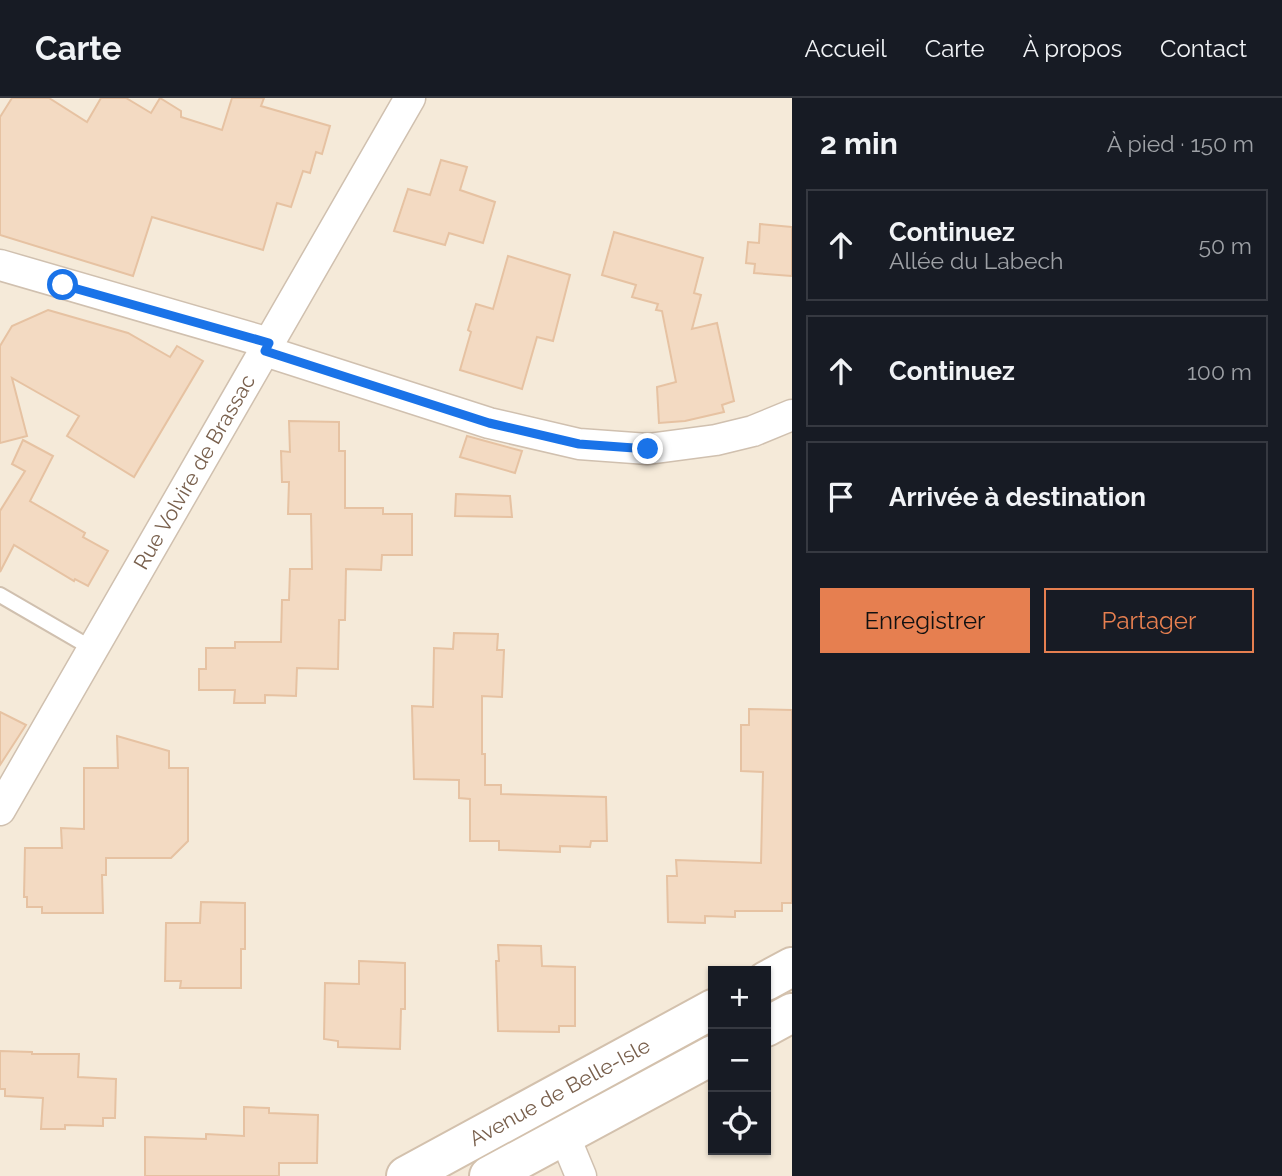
<!DOCTYPE html>
<html lang="fr">
<head>
<meta charset="utf-8">
<style>
	:root { --surface:#171b24; --page:#242831; --text:#f1f3f6; --muted:#9ea1a6; --line:#363941; --accent:#e67f50 }
	body { margin:0; font-family:Raleway,sans-serif; background:var(--page); color:var(--text) }
	.controls { position:absolute; right:21px; bottom:21px; display:grid; overflow:hidden; border-radius:0px; box-shadow:0 2px 5px #0004 }
	.controls button { width:63px; height:63px; display:grid; place-items:center; padding:0; border:0; border-bottom:2px solid var(--line); background:var(--surface); color:var(--text); font:35px sans-serif }
	.stop { position:absolute; width:21px; height:21px; margin:-16px; border:5px solid #1a73e8; border-radius:50%; background:#fff }
	.stop.end { background:#1a73e8; border-color:#fff; box-shadow:0 2px 7px #0008 }
	.list { margin:0; padding:0; list-style:none }
	h2 { display:flex; justify-content:space-between; align-items:center; height:91px; margin:0; padding:0 28px; font-size:30px }
	h2 small { font-size:23px; font-weight:400; color:var(--muted) }
	.list li { display:grid; grid-template-columns:46px 1fr auto; gap:21px; align-items:center; box-sizing:border-box; height:112px; margin:0 14px 14px; padding:0 14px; border:2px solid var(--line); border-radius:0px }
	.list b { display:block; font-size:26px; white-space:nowrap }
	.list p { margin:0; font-size:23px; white-space:nowrap; color:var(--muted) }
	.list em { font-size:23px; font-style:normal; color:var(--muted) }
	.actions { display:flex; gap:14px; padding:21px 28px }
	.actions a { flex:1; padding:16px 0; border:2px solid var(--accent); border-radius:0px; text-align:center; font-size:24px; color:var(--accent) }
	.actions .main { background:var(--accent); color:#111 }
	.icon { flex:none; width:38px; height:38px; fill:none; stroke:currentColor; stroke-width:2; stroke-linecap:round; stroke-linejoin:round }
	.map { position:relative; flex:none; width:792px; height:1078px; overflow:hidden }
	header { display:flex; align-items:center; gap:42px; box-sizing:border-box; height:98px; padding:0 35px; background:var(--surface); border-bottom:2px solid var(--line) }
	header strong { font-size:33px }
	nav { display:flex; gap:38px; margin-inline-start:auto; font-size:24px }
	main { display:flex }
	aside { flex:1; background:var(--surface) }
	.map>svg:first-child { display:block }
	.residential { fill:#f5ead9; fill-rule:evenodd }
	.building { fill:#f3dac2; stroke:#e6c2a2; stroke-width:2 }
	.lines { fill:none; stroke-linecap:round; stroke-linejoin:round }
	.lane-casing { stroke:#d0c0af; stroke-width:18 }
	.street-casing { stroke:#d0c0af; stroke-width:33 }
	.secondary-casing { stroke:#d3c1ad; stroke-width:42 }
	.lane { stroke:#fff; stroke-width:14 }
	.street { stroke:#fff; stroke-width:30 }
	.secondary { stroke:#fff; stroke-width:38 }
	.route { stroke:#1a73e8; stroke-width:9 }
	.labels { text-anchor:middle; stroke-width:6; stroke-linejoin:round; paint-order:stroke }
	.street-label { font-size:21px; fill:#79604d; stroke:#fffbf1 }
</style>
</head>
<body>
<header>
<strong>Carte</strong>
<nav><a>Accueil</a><a>Carte</a><a>À propos</a><a>Contact</a></nav>
</header>
<main>
<div class="map">
<svg width="792" height="1078" viewBox="0 0 792 1078">
	<rect width="100%" height="100%" fill="#fdf7eb"/>
	<path class="residential" d="M0,0H792V1078H0ZM713,873H766V1052H713Z"/>
	<g class="building">
		<path d="M12,0H49L87,24L101,0H126L151,15L160,0L181,13V19L222,32L232,0H264L261,8L330,28L322,56L316,54L310,75L303,73L291,109L277,105L263,152L152,119L133,178L0,137V19Z"/>
		<path d="M441,62L467,69L460,92L495,104L483,145L449,135L445,147L394,133L408,91L430,97Z"/>
		<path d="M760,126L792,129V178L754,175L755,166L746,165L748,144L759,145Z"/>
		<path d="M614,134L703,160L694,195L701,197L692,231L717,225L734,303L722,307L724,314L685,323L659,325L657,289L676,284L662,213L656,212L658,206L632,199L636,187L602,177Z"/>
		<path d="M508,158L570,177L553,243L537,239L522,291L460,272L471,234L468,232L476,206L493,211Z"/>
		<path d="M48,212L128,235L170,259L177,248L203,263L134,379L67,338L79,318L12,280L27,338L0,345V248L12,228Z"/>
		<path d="M289,323L339,324V353H345V410H383V416H412V457H382L381,472L346,471L345,522H339L338,571L297,570L296,598L265,597V605H234L235,592H199V571H206V550H235V544H281L282,502H289L290,471H312L311,416H288L289,384H282L281,353L290,354Z"/>
		<path d="M467,338L522,353L515,375L460,359Z"/>
		<path d="M23,342L53,358L30,403L85,435L83,439L108,453L88,488L75,481L74,483L14,447L0,474V413L25,373L12,366Z"/>
		<path d="M456,396L510,398L512,419L455,418Z"/>
		<path d="M454,535L498,536L497,552H504L502,599L482,598V656H485V687H501V696L606,699L607,743H591L590,749L560,748V754L499,752V743H470V701L459,700V682L414,681L412,608L433,609L434,550L453,551Z"/>
		<path d="M749,611L792,612V805H782V813H735V819L705,818V825L668,824L667,778H677L676,762L761,765L763,674L741,673V627H749Z"/>
		<path d="M0,614L26,627L0,667Z"/>
		<path d="M117,638L169,653V670H188V743L171,760H106V777H102L103,815H42V809H27V799H24L25,750H62L61,730L84,731V670H118Z"/>
		<path d="M201,804L245,805V851H241V890H180L181,883H165L166,825H200Z"/>
		<path d="M498,847L541,848L542,868L575,869V928H559V934L498,933L496,863H499Z"/>
		<path d="M359,863L405,865V911H401L400,951L338,949V943L324,941L325,885L359,886Z"/>
		<path d="M0,953L32,954V956H79L78,979L116,981L115,1020H103V1028L65,1027V1031H41L43,1000L5,998V991H0Z"/>
		<path d="M244,1009L269,1010V1015L318,1017L317,1065H279V1078H145V1039L206,1041V1036L244,1038Z"/>
	</g>
	<g class="lines">
		<g class="lane-casing">
			<path id="lane" d="M0,497L93,551"/>
		</g>
		<g class="street-casing">
			<g id="street">
				<path d="M0,167L269,245"/>
				<path d="M265,253L489,325L579,346L648,351L716,342L753,333L792,317"/>
				<path id="s1" d="M0,712L410,0"/>
				<path d="M564,1037L581,1078"/>
			</g>
		</g>
		<g class="secondary-casing">
			<g id="secondary">
				<path d="M766,883L792,869"/>
				<path d="M766,929L792,915"/>
				<path id="s2" d="M406,1078L713,911"/>
				<path d="M489,1078L713,957"/>
			</g>
		</g>
		<use href="#lane" class="lane"/>
		<use href="#street" class="street"/>
		<use href="#secondary" class="secondary"/>
	</g>
	<g class="lines">
		<path class="route" d="M63,187L269,245L265,253L489,325L579,346L648,351"/>
	</g>
	<g class="labels">
		<g class="street-label">
			<text dy="7" stroke="none"><textPath href="#s1" startOffset="390">Rue Volvire de Brassac</textPath></text>
			<text dy="7" stroke="none"><textPath href="#s2" startOffset="175">Avenue de Belle-Isle</textPath></text>
		</g>
	</g>
</svg>
<div class="controls">
<button>+</button>
<button>−</button>
<button><svg class="icon" aria-label="locate" viewBox="0 0 24 24"><circle cx="12" cy="12" r="6"/><path d="M12 2v4M12 18v4M2 12h4M18 12h4"/></svg></button>
</div>
<div class="stop" style="left:63px;top:187px"></div>
<div class="stop end" style="left:648px;top:351px"></div>
</div>
<aside>
<h2>2 min<small>À pied · 150 m</small></h2>
<ul class="list">
<li><svg class="icon" aria-label="ahead" viewBox="0 0 24 24"><path d="M12 20V5M6 11l6-6 6 6"/></svg><div><b>Continuez</b><p>Allée du Labech</p></div><em>50 m</em></li>
<li><svg class="icon" aria-label="ahead" viewBox="0 0 24 24"><path d="M12 20V5M6 11l6-6 6 6"/></svg><div><b>Continuez</b></div><em>100 m</em></li>
<li><svg class="icon" aria-label="arrive" viewBox="0 0 24 24"><path d="M6 21V4h12l-3 4 3 4H6"/></svg><div><b>Arrivée à destination</b></div></li>
</ul>
<div class="actions"><a class="main">Enregistrer</a><a>Partager</a></div>
</aside>
</main>
</body>
</html>
